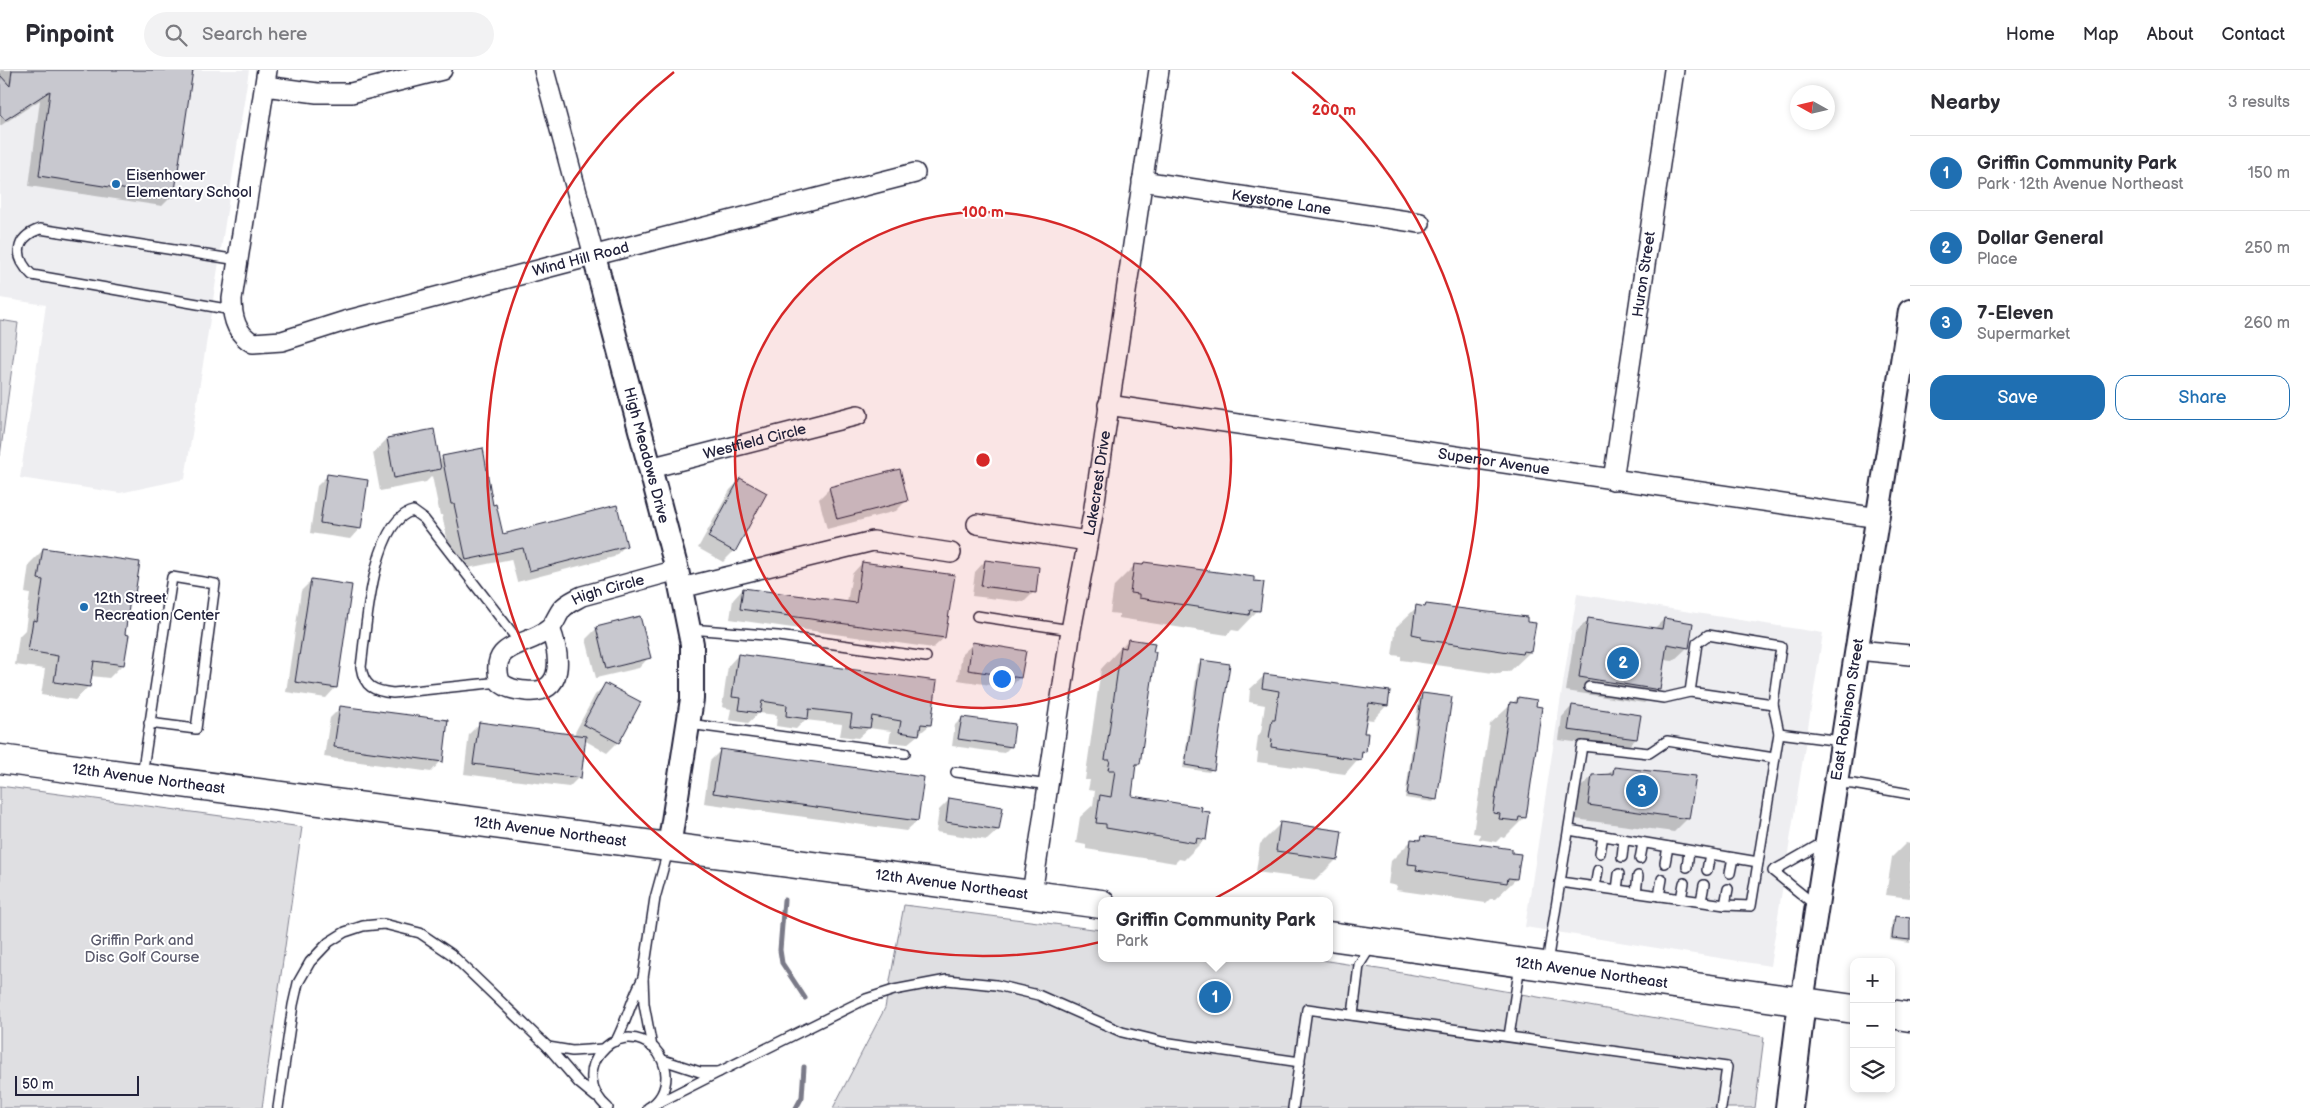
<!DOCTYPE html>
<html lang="en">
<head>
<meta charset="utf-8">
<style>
	:root { --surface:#fff; --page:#f2f2f3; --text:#2b2b33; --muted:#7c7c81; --line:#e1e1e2; --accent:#1f6fb2 }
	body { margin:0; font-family:"Balsamiq Sans",sans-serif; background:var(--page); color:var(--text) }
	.controls { position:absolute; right:15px; bottom:15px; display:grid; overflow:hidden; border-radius:10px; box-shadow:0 2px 8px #0003 }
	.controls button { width:45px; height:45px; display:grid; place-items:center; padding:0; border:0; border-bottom:1px solid var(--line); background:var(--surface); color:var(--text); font:25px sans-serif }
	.compass { position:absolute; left:1790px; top:15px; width:45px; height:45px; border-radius:50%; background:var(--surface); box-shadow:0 2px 8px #0003; rotate:278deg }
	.scale { position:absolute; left:15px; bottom:12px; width:124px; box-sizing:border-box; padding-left:5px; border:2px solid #22223b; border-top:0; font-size:14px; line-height:18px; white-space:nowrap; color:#22223b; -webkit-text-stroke:4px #fff; paint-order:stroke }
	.you { position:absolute; left:1001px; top:608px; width:18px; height:18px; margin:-12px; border:4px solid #fff; border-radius:50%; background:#1a73e8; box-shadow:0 0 0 8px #1a73e833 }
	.badge { display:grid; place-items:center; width:32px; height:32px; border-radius:50%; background:var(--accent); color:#fff; font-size:16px; font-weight:700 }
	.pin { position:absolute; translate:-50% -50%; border:2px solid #fff; box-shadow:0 1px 5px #0006 }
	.popup { position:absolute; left:1098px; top:827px; width:235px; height:65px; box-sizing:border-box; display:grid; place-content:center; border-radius:10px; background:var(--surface); filter:drop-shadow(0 1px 4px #0005); font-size:16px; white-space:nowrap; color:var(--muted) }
	.popup b { font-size:19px; color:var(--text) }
	.popup::after { content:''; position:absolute; left:50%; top:100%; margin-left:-10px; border:10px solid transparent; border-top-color:var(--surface) }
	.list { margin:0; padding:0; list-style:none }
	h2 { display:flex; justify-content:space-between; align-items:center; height:65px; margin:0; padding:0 20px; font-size:21px }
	h2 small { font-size:16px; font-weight:400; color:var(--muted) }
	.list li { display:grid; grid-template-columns:32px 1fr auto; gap:15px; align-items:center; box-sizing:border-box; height:75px; padding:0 20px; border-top:1px solid var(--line) }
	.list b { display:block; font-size:19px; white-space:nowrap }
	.list p { margin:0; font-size:16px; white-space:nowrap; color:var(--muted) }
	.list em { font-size:16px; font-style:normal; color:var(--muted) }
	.actions { display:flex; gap:10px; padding:15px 20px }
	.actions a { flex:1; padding:11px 0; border:1px solid var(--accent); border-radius:15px; text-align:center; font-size:18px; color:var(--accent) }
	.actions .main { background:var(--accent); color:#fff }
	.icon { flex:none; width:28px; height:28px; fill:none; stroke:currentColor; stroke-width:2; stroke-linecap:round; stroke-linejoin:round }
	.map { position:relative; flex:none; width:1910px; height:1038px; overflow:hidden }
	header { display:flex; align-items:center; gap:30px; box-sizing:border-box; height:70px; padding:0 25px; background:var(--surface); border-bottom:1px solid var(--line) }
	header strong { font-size:24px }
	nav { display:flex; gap:28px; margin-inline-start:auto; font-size:18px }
	.search { width:350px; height:45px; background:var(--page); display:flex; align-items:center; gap:12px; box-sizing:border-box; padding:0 18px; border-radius:28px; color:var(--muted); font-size:19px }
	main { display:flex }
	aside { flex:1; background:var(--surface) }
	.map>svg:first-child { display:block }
	.built { fill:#eeeef1 }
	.green { fill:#dfdfe2; stroke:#80808e }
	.shadow { fill:#0003 }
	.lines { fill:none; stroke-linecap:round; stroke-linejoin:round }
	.stream { stroke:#7a7a88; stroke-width:5 }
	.building { fill:#c8c8cf; stroke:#22223b }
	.service-casing { stroke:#22223b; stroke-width:12 }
	.minor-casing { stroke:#22223b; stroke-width:22 }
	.tertiary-casing { stroke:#22223b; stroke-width:26 }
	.secondary-casing { stroke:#22223b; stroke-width:30 }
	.primary-casing { stroke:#22223b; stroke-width:31 }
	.service { stroke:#fff; stroke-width:9 }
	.minor { stroke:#fff; stroke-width:19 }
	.tertiary { stroke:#fff; stroke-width:22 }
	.secondary { stroke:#fff; stroke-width:26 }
	.primary { stroke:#fff; stroke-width:28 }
	.ring { fill:none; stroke:#d62828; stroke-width:2.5 }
	.poi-dot { fill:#1f6fb2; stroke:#fff; stroke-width:2 }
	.labels { text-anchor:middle; stroke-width:4; stroke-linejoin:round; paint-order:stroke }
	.poi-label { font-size:15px; fill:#22223b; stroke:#fff; text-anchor:start }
	.street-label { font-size:15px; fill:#22223b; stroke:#fff }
	.park-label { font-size:15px; fill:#5b5b6d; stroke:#fff }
	.centre { fill:#d62828; stroke:#fff; stroke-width:2.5 }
	.ring-label { font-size:15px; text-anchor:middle; font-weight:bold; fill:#d62828; stroke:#fff; stroke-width:4; stroke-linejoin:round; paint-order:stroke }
</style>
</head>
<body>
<header>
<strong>Pinpoint</strong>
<div class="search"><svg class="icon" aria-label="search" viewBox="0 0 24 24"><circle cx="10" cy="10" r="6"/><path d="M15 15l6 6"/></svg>Search here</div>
<nav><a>Home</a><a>Map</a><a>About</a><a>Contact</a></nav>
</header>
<main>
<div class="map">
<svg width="1910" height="1038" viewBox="0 0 1910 1038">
	<rect width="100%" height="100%" fill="#fff"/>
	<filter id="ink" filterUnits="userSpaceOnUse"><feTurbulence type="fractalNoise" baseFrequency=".02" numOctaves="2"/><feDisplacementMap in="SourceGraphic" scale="10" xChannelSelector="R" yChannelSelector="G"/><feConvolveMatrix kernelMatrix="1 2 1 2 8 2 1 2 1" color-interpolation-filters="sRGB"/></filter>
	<g filter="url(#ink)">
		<g class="built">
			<path d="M0,0H249L185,409L120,423L20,408L46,235L0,228Z"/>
			<path d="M1577,524L1823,563L1770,896L1525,857Z"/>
		</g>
		<g class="green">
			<path d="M0,250L18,253L0,386Z"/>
			<path d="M0,716L302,757L262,1038H0Z"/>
			<path d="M904,835L1101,860V888H1309L1391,901L1764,967L1755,1038H833L885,938Z"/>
		</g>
		<g class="shadow">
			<path d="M0,0H192L172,126L162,136L29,116L40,30L0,56Z"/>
			<path d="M387,369L439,392L443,387L492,436L502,466L626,475L614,487L517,512L511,489L454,501L442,445H440L432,406L426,412L380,421L373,383Z"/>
			<path d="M327,406L360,458L350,469L310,463L317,416Z"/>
			<path d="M740,410L734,481L723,492L698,478L730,420Z"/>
			<path d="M830,418L907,430L896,441L827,459L819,429Z"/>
			<path d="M43,480L134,523L129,529L123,565V594L109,608L91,606L89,616L75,630L41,625L45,599L15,595L19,566L25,560L30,524L25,523L29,494Z"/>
			<path d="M985,491L1034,522L1024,532L972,526L975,502Z"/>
			<path d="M862,493L953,506L944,568L933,578L730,549L733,530L743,519L847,533L852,504Z"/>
			<path d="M1144,493L1258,540L1238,561L1232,560L1227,565L1119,548V544L1110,543L1114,516L1135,495L1141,496Z"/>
			<path d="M312,510L336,617L326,628L286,622L301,521Z"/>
			<path d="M1426,536L1530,582L1509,602L1503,601L1500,604L1401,590V586L1392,585L1396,557L1417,537L1424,538Z"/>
			<path d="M1589,549L1654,559L1664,549L1688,577L1673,591L1663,590L1659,619L1644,633L1566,621L1575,563Z"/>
			<path d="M597,558L649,587L639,598L596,608L586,569Z"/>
			<path d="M1128,570L1139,694L1134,699L1130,727L1200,742L1205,769L1184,790L1179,789L1175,793L1086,779V775L1076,773L1080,747L1093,735L1095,721L1088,720L1090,710H1085L1101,599Z"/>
			<path d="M973,574L1020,607L1010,618L958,610L962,584Z"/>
			<path d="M738,585L930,655L907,674L889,672L891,661L869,658L858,668L840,666L842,654L805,650L796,659L776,656L777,645L759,643L748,653L729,650L731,639L722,637L728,596Z"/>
			<path d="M1201,591L1212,699L1209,702L1183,698L1198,594Z"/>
			<path d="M1265,605L1387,635L1373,650L1365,649L1363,664L1365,681L1345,704L1257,692L1258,683L1256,682L1258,666L1261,662L1265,635L1249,632L1250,619Z"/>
			<path d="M605,615L618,672L607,683L584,670L579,707L569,717L464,704L469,664L480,653L573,666L595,625Z"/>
			<path d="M1422,624L1436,729L1433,732L1405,728L1419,627Z"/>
			<path d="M1518,628L1525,747L1504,768L1501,767L1496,772L1479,769L1480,764L1473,763L1490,654Z"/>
			<path d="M1572,636L1636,669L1625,679L1559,670L1562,647Z"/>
			<path d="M340,638L441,691L431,702L324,687L330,648Z"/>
			<path d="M962,648L1011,676L1004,683L952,676L955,655Z"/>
			<path d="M720,681L917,751L906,761L704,733L710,691Z"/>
			<path d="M1615,698L1688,748L1674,762L1575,749L1578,720L1592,706L1607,705Z"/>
			<path d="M950,729L998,760L987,770L936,762L939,740Z"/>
			<path d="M1280,754L1337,789L1316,810L1256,802L1260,774Z"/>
			<path d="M1421,767L1516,809L1495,829H1490L1486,833L1396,820L1397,816L1388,814L1391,791L1412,770L1418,771Z"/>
			<path d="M1906,773L1910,774V828L1886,825L1892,787Z"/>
			<path d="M1896,848L1910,850V873L1890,870L1892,851Z"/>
		</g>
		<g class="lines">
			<g class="stream">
				<path d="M784,830L780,880L782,893L805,928"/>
				<path d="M796,1038L802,1027L804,997"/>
			</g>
		</g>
		<g class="building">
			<path d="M12,0H193L174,127L39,106L50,21L5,50L0,44V5L10,16Z"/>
			<path d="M434,359L441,399L394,408L387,368Z"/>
			<path d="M483,378L493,435L496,434L503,464L617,435L627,476L529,501L523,478L466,490L454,434H451L442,386Z"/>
			<path d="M900,399L908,431L837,449L829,417Z"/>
			<path d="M327,404L368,410L361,459L320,453Z"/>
			<path d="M740,408L767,423L735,482L708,467Z"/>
			<path d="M43,478L140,492L135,524L131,523L125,564L129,565L124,595L94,591L90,617L54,612L58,586L28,581L33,550L37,551L43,510L38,509Z"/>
			<path d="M985,490L1039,497L1036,523L981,516Z"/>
			<path d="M862,492L955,505L945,568L740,539L743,518L856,533Z"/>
			<path d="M1144,492L1254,507V511L1264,512L1260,541L1250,540L1249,545L1139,528V524L1130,523L1134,494L1143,495Z"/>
			<path d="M311,509L352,515L337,618L295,612Z"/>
			<path d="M1426,534L1527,547V552L1536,553L1531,582L1523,581L1522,584L1421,569V566L1412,564L1416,535L1425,537Z"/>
			<path d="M640,546L651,588L606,599L596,557Z"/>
			<path d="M1588,548L1662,559L1664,548L1693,553L1689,578L1667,574L1660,620L1579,607Z"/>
			<path d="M1128,569L1155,573L1153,582H1156L1140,694H1136L1132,726L1202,737L1201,741L1210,742L1206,770L1197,768L1196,773L1106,758V754L1096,753L1100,725L1111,727L1115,700H1108L1110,690H1105L1121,577L1126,578Z"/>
			<path d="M972,572L1026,581L1021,608L968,600Z"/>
			<path d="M738,584L937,611L931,655L921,654L919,665L899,662L901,651L872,646L870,658L850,656L852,644L809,639L808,649L786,646L787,635L762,631L760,643L739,640L741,628L732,627Z"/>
			<path d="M1201,590L1230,594L1214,700L1185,695Z"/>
			<path d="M1264,604L1390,621L1388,636L1369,633L1364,663H1368L1366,682L1362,681L1361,690L1271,677L1272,669L1269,668L1272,650H1275L1279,621L1262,618Z"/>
			<path d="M605,613L641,632L619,673L583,654Z"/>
			<path d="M1422,623L1452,627L1437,730L1407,725Z"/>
			<path d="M1518,627L1537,630L1536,636L1542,637L1526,748L1519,747L1518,751L1499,749L1500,744L1493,743L1510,632L1517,633Z"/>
			<path d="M1572,635L1641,645L1637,669L1568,660Z"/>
			<path d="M340,636L448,650L443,692L334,677Z"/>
			<path d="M962,647L1015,654L1012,677L958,669Z"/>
			<path d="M479,652L586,666L581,708L473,694Z"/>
			<path d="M720,679L924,707L918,751L713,723Z"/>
			<path d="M1614,697L1696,706L1689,749L1588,735L1592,705L1613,704Z"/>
			<path d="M949,728L1003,737L999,760L946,752Z"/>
			<path d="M1280,752L1342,761L1338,790L1276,781Z"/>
			<path d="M1421,766L1512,779V783L1521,784L1517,809L1508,808L1507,813L1416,800L1417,795L1408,794L1411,769L1420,770Z"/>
			<path d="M1895,846L1910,848V870L1892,868Z"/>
		</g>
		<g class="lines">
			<g class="service-casing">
				<g id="service">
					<path d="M232,240L32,205C14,188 14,168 40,159L238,190"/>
					<path d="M977,546L1071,560"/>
					<path d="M690,559L778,566L926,587"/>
					<path d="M500,612L393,623C374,621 364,617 361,597C366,561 372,450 413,441L424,449L520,573"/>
					<path d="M1589,617L1664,628L1690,622L1773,634"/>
					<path d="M689,654L905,683"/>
					<path d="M1779,663L1841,671"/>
					<path d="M956,702L1049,715"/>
					<path d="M142,705L172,507L215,514L196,659L149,653"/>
					<path d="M1835,713L1853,714L1910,724"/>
					<path d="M1569,760L1758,792"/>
					<path d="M1600,783L1603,766"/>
					<path d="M1622,787L1624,769"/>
					<path d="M1640,789L1643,773"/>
					<path d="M1665,793L1668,777"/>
					<path d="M1687,797L1689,781"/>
					<path d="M1707,800L1710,784"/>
					<path d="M1730,803L1733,788"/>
					<path d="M1560,812L1582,676L1649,683L1667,671L1774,688"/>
					<path d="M1595,817L1598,800"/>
					<path d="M1617,820L1619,804"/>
					<path d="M1636,822L1638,806"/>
					<path d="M1659,826L1662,809"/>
					<path d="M1681,829L1684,813"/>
					<path d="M1701,831L1704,815"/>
					<path d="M1725,835L1728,819"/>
					<path d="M1815,835L1773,801L1824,772"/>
					<path d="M1547,893L1560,812L1725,835L1751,836L1779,663L1773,634L1781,577L1708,565L1697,573L1690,622"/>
					<path d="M643,908L655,828L668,781"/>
					<path d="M1353,945L1359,895L1371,876"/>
					<path d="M1509,966L1520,895"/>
					<path d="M616,971C627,950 632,928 643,908L644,934L652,977"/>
					<path d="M719,1002L866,929L894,920L947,910L996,915L1038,925L1122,962L1163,972L1300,992"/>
					<path d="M596,1027L579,1013L548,977L572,981L603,979"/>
					<path d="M656,1034L719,1002H700L663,990"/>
					<path d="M278,1038L293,935L298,913L310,892L329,872L345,862L363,856L384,854L420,863L451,884L548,977"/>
					<path d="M608,1038C566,1002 615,945 654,978C661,985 666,996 666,1006C666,1019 660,1031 648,1038"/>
					<path d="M1293,1038L1307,939L1727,997L1721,1038"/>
				</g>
			</g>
			<g class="minor-casing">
				<g id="minor">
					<path id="s1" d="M267,0L232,229C232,247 236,264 253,273L282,271L345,251L561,194L915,103"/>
					<path d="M544,0L594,186"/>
					<path d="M265,16L317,23H351L442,0"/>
					<path id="s2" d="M1142,111L1420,153"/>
					<path id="s3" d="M1108,335L1879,448"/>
					<path id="s4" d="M650,398L858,345"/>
					<path id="s5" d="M1613,410L1674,0"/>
					<path d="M977,454L1087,471"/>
					<path d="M681,518L873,471L951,483"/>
					<path id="s6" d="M550,558C560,584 566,625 526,621C516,620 508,619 500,612C488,571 526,578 549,559C555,554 557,545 562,539C567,533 575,530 582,526L677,500"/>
					<path d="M1857,580L1910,585"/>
					<path id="s7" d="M1032,824L1071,560L1093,444L1159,0"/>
				</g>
			</g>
			<g class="tertiary-casing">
				<g id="tertiary">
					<path id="s8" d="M594,186L677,500L692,574V629L669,777"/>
					<path id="s9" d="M1802,932C1836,701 1875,472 1910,241"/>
				</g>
			</g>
			<g class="secondary-casing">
				<path id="secondary" d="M1789,1038L1802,932"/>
			</g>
			<g class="primary-casing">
				<g id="primary">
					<path id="s10" d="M0,689L1101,834"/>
					<path id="s11" d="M1329,866L1854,939"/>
					<path d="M1891,944L1910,947"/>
				</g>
			</g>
			<use href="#service" class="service"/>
			<use href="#minor" class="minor"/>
			<use href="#tertiary" class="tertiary"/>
			<use href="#secondary" class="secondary"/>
			<use href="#primary" class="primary"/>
		</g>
	</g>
	<circle cx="983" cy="390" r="248" fill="#d62828" fill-opacity=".12"/>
	<g class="ring">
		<circle cx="983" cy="390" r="248"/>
		<path d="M1292 2A496 496 0 1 1 674 2"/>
	</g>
	<g class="poi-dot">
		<circle cx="116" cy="114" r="5"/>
		<circle cx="84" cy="537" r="5"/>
	</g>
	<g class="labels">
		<g class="poi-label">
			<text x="126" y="110">Eisenhower<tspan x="126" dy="17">Elementary School</tspan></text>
			<text x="94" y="533">12th Street<tspan x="94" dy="17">Recreation Center</tspan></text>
		</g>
		<g class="street-label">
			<text dy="5" stroke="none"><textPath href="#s2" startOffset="141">Keystone Lane</textPath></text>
			<text dy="5" stroke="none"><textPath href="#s1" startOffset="622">Wind Hill Road</textPath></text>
			<text dy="5" stroke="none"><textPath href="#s5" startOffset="208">Huron Street</textPath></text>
			<text dy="5" stroke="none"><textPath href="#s4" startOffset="108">Westfield Circle</textPath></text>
			<text dy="5" stroke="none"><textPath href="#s8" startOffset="206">High Meadows Drive</textPath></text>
			<text dy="5" stroke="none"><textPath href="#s3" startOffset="390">Superior Avenue</textPath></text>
			<text dy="5" stroke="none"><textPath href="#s7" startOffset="416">Lakecrest Drive</textPath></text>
			<text dy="5" stroke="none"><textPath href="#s6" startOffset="270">High Circle</textPath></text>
			<text dy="5" stroke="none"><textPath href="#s9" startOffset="296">East Robinson Street</textPath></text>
			<text dy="5" stroke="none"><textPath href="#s10" startOffset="150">12th Avenue Northeast</textPath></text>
			<text dy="5" stroke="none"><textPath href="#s10" startOffset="555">12th Avenue Northeast</textPath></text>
			<text dy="5" stroke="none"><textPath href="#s10" startOffset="960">12th Avenue Northeast</textPath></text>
			<text dy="5" stroke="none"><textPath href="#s11" startOffset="265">12th Avenue Northeast</textPath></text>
		</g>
		<g class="park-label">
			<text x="142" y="875">Griffin Park and<tspan x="142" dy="17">Disc Golf Course</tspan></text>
		</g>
	</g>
	<circle cx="983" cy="390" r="8" class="centre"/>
	<g class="ring-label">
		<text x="1334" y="45">200 m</text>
		<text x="983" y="147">100 m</text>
	</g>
</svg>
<div class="controls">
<button>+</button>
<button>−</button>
<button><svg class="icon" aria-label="layers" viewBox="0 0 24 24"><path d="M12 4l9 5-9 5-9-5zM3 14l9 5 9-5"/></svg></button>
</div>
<svg class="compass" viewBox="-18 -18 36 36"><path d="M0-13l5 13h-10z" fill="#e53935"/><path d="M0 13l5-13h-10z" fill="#7c7c81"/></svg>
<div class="scale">50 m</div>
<div class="you"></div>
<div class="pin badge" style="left:1215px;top:927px">1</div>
<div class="popup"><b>Griffin Community Park</b>Park</div>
<div class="pin badge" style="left:1623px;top:593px">2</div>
<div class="pin badge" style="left:1642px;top:721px">3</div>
</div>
<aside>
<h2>Nearby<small>3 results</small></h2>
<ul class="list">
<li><span class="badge">1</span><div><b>Griffin Community Park</b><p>Park · 12th Avenue Northeast</p></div><em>150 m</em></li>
<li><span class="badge">2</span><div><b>Dollar General</b><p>Place</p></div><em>250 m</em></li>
<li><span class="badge">3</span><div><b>7-Eleven</b><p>Supermarket</p></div><em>260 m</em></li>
</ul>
<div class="actions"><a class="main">Save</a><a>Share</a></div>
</aside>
</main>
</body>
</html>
